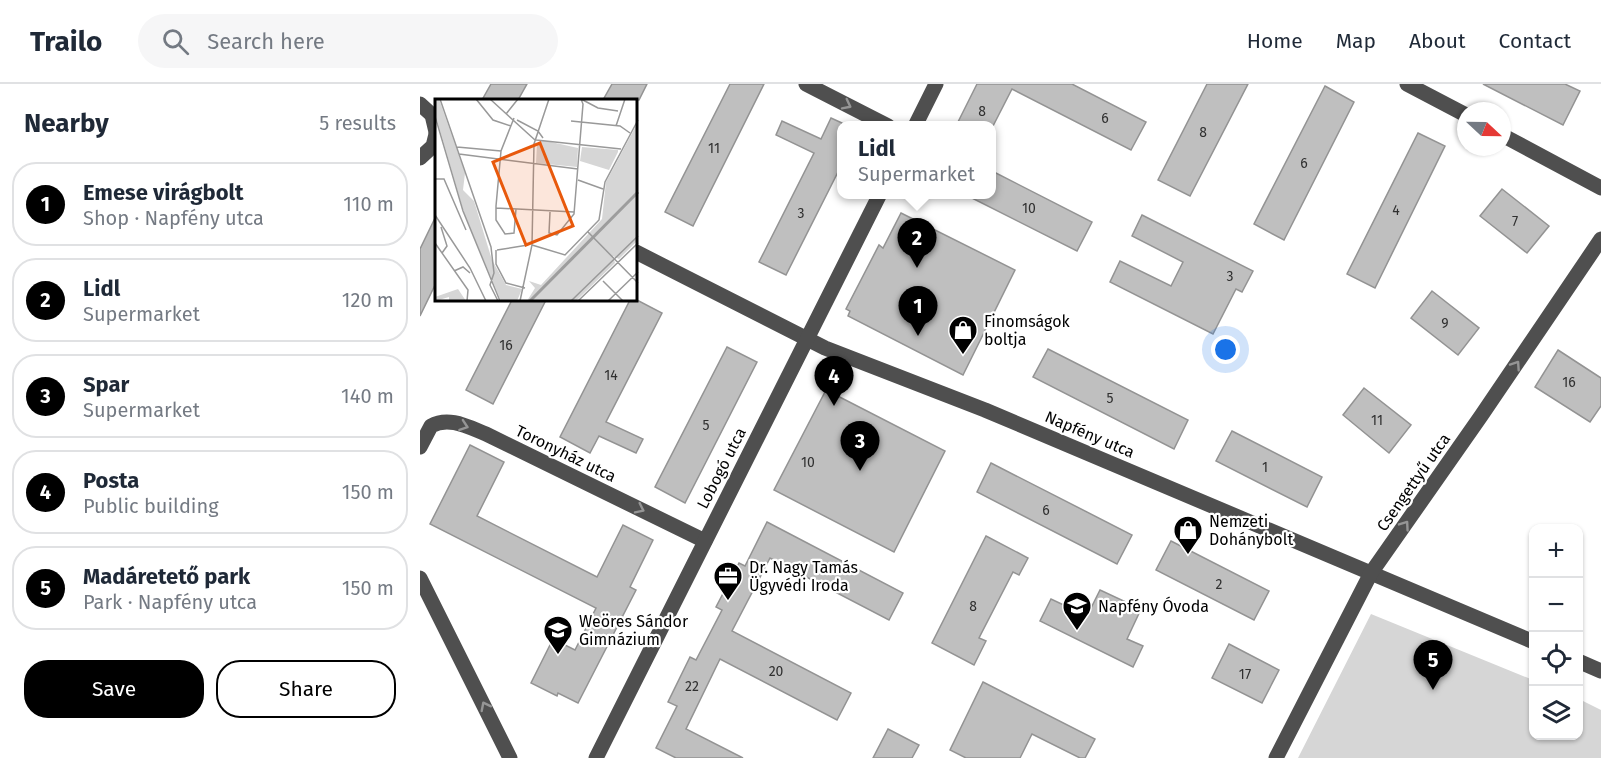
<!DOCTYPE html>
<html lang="en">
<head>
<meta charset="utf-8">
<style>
	:root { --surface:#fff; --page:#f6f6f7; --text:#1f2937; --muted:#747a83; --line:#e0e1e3; --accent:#000 }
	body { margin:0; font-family:"Fira Sans",sans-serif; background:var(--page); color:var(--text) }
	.controls { position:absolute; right:18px; bottom:18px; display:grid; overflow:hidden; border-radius:12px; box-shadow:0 2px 4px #0004 }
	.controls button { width:54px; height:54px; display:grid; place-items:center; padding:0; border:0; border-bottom:2px solid var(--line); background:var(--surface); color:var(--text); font:30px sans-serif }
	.compass { position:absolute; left:1037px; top:18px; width:54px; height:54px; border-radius:50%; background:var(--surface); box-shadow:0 2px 4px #0004; rotate:112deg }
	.you { position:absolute; left:806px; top:266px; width:21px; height:21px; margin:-15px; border:4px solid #fff; border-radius:50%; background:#1a73e8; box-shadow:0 0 0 9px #1a73e833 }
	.badge { display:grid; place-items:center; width:39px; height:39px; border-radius:50%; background:var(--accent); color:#fff; font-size:20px; font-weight:700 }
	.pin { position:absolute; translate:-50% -50px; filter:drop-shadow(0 2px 3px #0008) }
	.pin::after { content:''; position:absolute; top:32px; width:21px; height:18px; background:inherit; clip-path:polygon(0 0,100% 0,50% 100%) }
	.popup { position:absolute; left:417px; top:37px; width:159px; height:78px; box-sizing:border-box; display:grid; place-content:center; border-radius:12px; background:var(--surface); filter:drop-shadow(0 2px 4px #0005); font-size:20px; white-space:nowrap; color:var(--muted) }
	.popup b { font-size:22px; color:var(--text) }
	.popup::after { content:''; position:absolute; left:50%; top:100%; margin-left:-12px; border:12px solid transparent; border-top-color:var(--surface) }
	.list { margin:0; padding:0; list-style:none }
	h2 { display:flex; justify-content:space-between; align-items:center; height:78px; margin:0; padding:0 24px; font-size:26px }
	h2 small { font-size:20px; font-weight:400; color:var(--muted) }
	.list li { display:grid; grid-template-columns:39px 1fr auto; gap:18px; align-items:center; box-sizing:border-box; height:84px; margin:0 12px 12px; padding:0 12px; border:2px solid var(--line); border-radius:24px }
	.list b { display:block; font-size:22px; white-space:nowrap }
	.list p { margin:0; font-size:20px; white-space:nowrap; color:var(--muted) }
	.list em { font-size:20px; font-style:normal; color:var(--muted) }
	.actions { display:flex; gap:12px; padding:18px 24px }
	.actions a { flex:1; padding:14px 0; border:2px solid var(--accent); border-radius:24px; text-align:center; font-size:21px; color:var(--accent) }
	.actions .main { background:var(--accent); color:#fff }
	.icon { flex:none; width:33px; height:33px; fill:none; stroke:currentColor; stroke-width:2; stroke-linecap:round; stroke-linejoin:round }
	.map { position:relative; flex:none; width:1181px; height:674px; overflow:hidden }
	header { display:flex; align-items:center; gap:36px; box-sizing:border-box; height:84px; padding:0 30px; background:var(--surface); border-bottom:2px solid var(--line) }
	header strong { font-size:28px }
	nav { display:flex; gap:33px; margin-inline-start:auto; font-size:21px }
	.search { width:420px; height:54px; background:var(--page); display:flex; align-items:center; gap:15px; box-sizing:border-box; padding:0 21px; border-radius:33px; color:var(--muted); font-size:22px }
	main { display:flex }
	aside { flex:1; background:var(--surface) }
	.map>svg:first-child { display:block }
	.green { fill:#d6d6d6 }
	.building { fill:#bfbfbf; stroke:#939393; stroke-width:1.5 }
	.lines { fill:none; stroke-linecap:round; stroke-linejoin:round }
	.minor { stroke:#4f4f4f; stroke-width:15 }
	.oneway { stroke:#959595 }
	.labels { text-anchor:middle; stroke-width:4.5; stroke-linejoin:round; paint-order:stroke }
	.number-label { font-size:14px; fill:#303030 }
	.poi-label { font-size:16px; fill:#000; stroke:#fff; text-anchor:start }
	.street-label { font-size:16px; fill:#000; stroke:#fff }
	.inset-river { fill:none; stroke:#9d9d9d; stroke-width:3 }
	.inset-road { fill:none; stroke:#999; stroke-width:1.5 }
	.view { fill:#e8590c; fill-opacity:0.15; stroke:#e8590c; stroke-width:3 }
	.inset-edge { fill:none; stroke:#000; stroke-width:3 }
</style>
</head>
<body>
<header>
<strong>Trailo</strong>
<div class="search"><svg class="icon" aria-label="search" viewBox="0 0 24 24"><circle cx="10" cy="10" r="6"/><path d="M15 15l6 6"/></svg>Search here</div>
<nav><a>Home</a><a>Map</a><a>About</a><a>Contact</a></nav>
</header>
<main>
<aside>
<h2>Nearby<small>5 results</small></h2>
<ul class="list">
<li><span class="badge">1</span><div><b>Emese virágbolt</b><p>Shop · Napfény utca</p></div><em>110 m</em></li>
<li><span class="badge">2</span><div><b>Lidl</b><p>Supermarket</p></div><em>120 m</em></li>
<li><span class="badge">3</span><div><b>Spar</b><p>Supermarket</p></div><em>140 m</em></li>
<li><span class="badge">4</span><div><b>Posta</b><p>Public building</p></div><em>150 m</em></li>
<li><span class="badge">5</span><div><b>Madáretető park</b><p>Park · Napfény utca</p></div><em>150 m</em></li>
</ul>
<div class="actions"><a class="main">Save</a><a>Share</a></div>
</aside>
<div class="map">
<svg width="1181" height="674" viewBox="0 0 1181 674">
	<rect width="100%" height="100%" fill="#fff"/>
	<path class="green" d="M951,530L1113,596L1114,652H1158L1159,615L1181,626V674H878Z"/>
	<g class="building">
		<path d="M71,0H107L98,16H62Z"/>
		<path d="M192,0H227L219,16H183Z"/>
		<path d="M310,0H344L273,142L245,128Z"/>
		<path d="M557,0H652L726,38L711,66L592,5L573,42H536Z"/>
		<path d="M787,0H828L770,112L738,96Z"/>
		<path d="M1063,0H1145L1160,7L1143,41Z"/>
		<path d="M905,2L934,18L864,156L834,140Z"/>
		<path d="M411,34L422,39V80L366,191L339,178L394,69L356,51L362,37L401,55Z"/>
		<path d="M998,49L1025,62L955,204L927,190Z"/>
		<path d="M572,87L672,138L657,167L546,111H572Z"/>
		<path d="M1082,105L1129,142L1107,169L1060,132Z"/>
		<path d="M481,129L595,186L543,291L428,232L430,227L426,225L459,161L463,164Z"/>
		<path d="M722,131L833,187L822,208L816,205L793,250L690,198L700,177L751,202L763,178L712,152Z"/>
		<path d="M16,132V199L0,232V165Z"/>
		<path d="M1012,207L1059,244L1038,271L991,234Z"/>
		<path d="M92,216H126L73,320L46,306Z"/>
		<path d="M210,216H217L242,229L186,338L223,355L216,369L179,352L170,369L140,353Z"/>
		<path d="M307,263L337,278L265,419L235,403Z"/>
		<path d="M628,265L768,336L754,365L613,293Z"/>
		<path d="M1138,266L1181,294V322L1170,338L1115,303Z"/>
		<path d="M944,304L991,341L969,369L923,331Z"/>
		<path d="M406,306L525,367L474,468L354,406Z"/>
		<path d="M812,347L902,393L887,423L796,377Z"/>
		<path d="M50,361L84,378L57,432L177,493L203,441L233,456L210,503L216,506L158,619L138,609L137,612L111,599L133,555L155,566L176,524L10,440Z"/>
		<path d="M571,379L712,451L697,480L557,408Z"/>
		<path d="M347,438L483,509L469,536L350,474L312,547L431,609L417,636L300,575L266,645L323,674H256L236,664L257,622L248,618L270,573L276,576L302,526L296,523L319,479L325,482Z"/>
		<path d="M566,452L608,474L599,491L593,488L559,554L566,557L554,581L512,559Z"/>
		<path d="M751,457L849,507L834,536L736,486Z"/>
		<path d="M680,506L721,525L707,555L723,562L713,583L620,537L631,515L667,532Z"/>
		<path d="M809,560L859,586L842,619L792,594Z"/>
		<path d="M563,598L675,655L665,674H660L612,650L600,674H546L530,666Z"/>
		<path d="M468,645L499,661L492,674H453Z"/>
	</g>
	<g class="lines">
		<g class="minor">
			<path d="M386,0L468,42"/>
			<path d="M987,0L1046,31"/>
			<path d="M0,20L12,31L16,48"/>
			<path d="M495,42L516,0"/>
			<path d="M1082,51L1181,104"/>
			<path d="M0,74L13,62L16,50"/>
			<path d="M216,168L405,264L565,326L1114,558"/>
			<path d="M0,363L11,342C29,332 48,343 66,350L285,457"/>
			<path d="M0,494L90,674"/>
			<path d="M1158,577L1181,587"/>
			<path d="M176,674L460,110"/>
			<path d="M856,674L951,489L1061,332L1181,155"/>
		</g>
	</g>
	<defs><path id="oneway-chevron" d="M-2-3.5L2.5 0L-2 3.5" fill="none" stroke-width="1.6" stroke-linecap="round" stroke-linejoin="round" transform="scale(1.5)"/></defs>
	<g class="oneway">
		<use href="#oneway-chevron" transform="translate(427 21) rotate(27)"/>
		<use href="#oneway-chevron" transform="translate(1096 281) rotate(-56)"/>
		<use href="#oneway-chevron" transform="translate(44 342) rotate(19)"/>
		<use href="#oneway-chevron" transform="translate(220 425) rotate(26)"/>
		<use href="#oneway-chevron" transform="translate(985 441) rotate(-55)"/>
		<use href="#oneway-chevron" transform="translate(65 622) rotate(-117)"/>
	</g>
	<defs>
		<g id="shop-pin" transform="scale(1.5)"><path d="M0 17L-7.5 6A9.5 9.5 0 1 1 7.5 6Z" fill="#000" stroke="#fff"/><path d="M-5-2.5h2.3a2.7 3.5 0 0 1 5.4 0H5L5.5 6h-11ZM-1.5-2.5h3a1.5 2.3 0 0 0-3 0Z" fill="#fff"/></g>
		<g id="office-pin" transform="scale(1.5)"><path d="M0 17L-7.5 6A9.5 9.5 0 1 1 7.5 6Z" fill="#000" stroke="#fff"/><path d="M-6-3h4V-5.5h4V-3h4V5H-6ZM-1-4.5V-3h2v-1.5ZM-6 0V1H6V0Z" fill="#fff"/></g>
		<g id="school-pin" transform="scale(1.5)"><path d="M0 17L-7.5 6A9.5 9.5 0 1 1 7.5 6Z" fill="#000" stroke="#fff"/><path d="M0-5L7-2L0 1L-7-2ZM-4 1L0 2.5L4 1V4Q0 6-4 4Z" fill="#fff"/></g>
	</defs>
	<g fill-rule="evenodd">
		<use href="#shop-pin" x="543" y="246"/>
		<use href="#shop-pin" x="768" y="446"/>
		<use href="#office-pin" x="308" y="492"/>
		<use href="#school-pin" x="657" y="522"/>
		<use href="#school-pin" x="138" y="546"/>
	</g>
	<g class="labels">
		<g class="number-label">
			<text x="562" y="32">8</text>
			<text x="685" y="39">6</text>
			<text x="783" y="53">8</text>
			<text x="294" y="69">11</text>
			<text x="884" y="84">6</text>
			<text x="609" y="129">10</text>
			<text x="976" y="131">4</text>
			<text x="381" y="134">3</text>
			<text x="1095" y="142">7</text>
			<text x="810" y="197">3</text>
			<text x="1025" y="244">9</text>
			<text x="86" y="266">16</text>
			<text x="191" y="296">14</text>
			<text x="1149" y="303">16</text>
			<text x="690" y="319">5</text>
			<text x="957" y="341">11</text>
			<text x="286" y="346">5</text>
			<text x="388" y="383">10</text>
			<text x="845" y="388">1</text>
			<text x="626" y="431">6</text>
			<text x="799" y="505">2</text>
			<text x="553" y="527">8</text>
			<text x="356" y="592">20</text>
			<text x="825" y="595">17</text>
			<text x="272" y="607">22</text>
		</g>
		<g class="poi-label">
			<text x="564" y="243">Finomságok<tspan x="564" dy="18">boltja</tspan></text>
			<text x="789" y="443">Nemzeti<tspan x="789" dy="18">Dohánybolt</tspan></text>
			<text x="329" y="489">Dr. Nagy Tamás<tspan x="329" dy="18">Ügyvédi Iroda</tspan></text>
			<text x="678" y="528">Napfény Óvoda</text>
			<text x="159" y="543">Weöres Sándor<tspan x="159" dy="18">Gimnázium</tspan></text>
		</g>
		<g class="street-label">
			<text transform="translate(670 350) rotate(23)" y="6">Napfény utca</text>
			<text transform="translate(146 369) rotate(26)" y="6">Toronyház utca</text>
			<text transform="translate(301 384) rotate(-63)" y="6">Lobogó utca</text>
			<text transform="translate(993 398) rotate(-55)" y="6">Csengettyű utca</text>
		</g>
	</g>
	<g transform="translate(15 15)">
		<rect width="202" height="202" fill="#fff"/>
		<path d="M0,0H4L30,74L28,91L39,102L57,161L71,186L87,190L82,202H66L30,117L0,14ZM202,25V142L184,160L178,157L180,164L141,202H92L100,189L94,182L106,186L167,120L171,83ZM107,41L143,49L142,68L101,64L102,45ZM147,48L183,51V53L174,71L145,62ZM23,190L31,202H14V198L0,202V198Z" fill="#d6d6d6"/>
		<path class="inset-river" d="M95,202L203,93"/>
		<path class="inset-road" d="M5,0L56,148L59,174L55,186L63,202M41,0L58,21L76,27M55,0L100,41M146,0L163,9L183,12M71,15L83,0M0,17L28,112L65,202M79,19L66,52L61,107V121L70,135L79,134L81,110M82,21L103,32L108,39M136,22L185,27L195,34M181,27L190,0M101,41L186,50M22,48L66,52M24,55L143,70M0,80H9L31,131M143,81L168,90M61,109L139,113M115,113L114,134L122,136L139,115L148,5L146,0M0,116L35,169L51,202M6,128L12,147L7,154M153,133L203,184M0,144L33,191L32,202M97,146L130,156L164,121L170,83L203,21M61,151V165L71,184L90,189M62,151L93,146M19,172L28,168L35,174M168,182L188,202M85,202L97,146L99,45L114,0M136,202L203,137M143,202L203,144M173,202L203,173"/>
		<path class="view" d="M105,44L138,127L91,146L58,63Z"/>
		<rect width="202" height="202" class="inset-edge"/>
	</g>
</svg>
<div class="controls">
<button>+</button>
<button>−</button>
<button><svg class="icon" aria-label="locate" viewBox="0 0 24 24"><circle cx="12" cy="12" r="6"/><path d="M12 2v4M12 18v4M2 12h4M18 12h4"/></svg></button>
<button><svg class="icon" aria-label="layers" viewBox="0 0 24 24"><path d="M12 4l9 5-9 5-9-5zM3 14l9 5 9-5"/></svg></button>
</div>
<svg class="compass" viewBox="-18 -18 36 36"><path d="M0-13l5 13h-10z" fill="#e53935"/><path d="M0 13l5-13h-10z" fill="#747a83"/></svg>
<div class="you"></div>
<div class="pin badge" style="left:498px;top:252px">1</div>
<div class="pin badge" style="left:497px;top:184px">2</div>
<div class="popup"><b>Lidl</b>Supermarket</div>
<div class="pin badge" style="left:440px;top:387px">3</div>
<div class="pin badge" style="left:414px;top:322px">4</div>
<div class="pin badge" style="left:1013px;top:606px">5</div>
</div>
</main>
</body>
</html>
